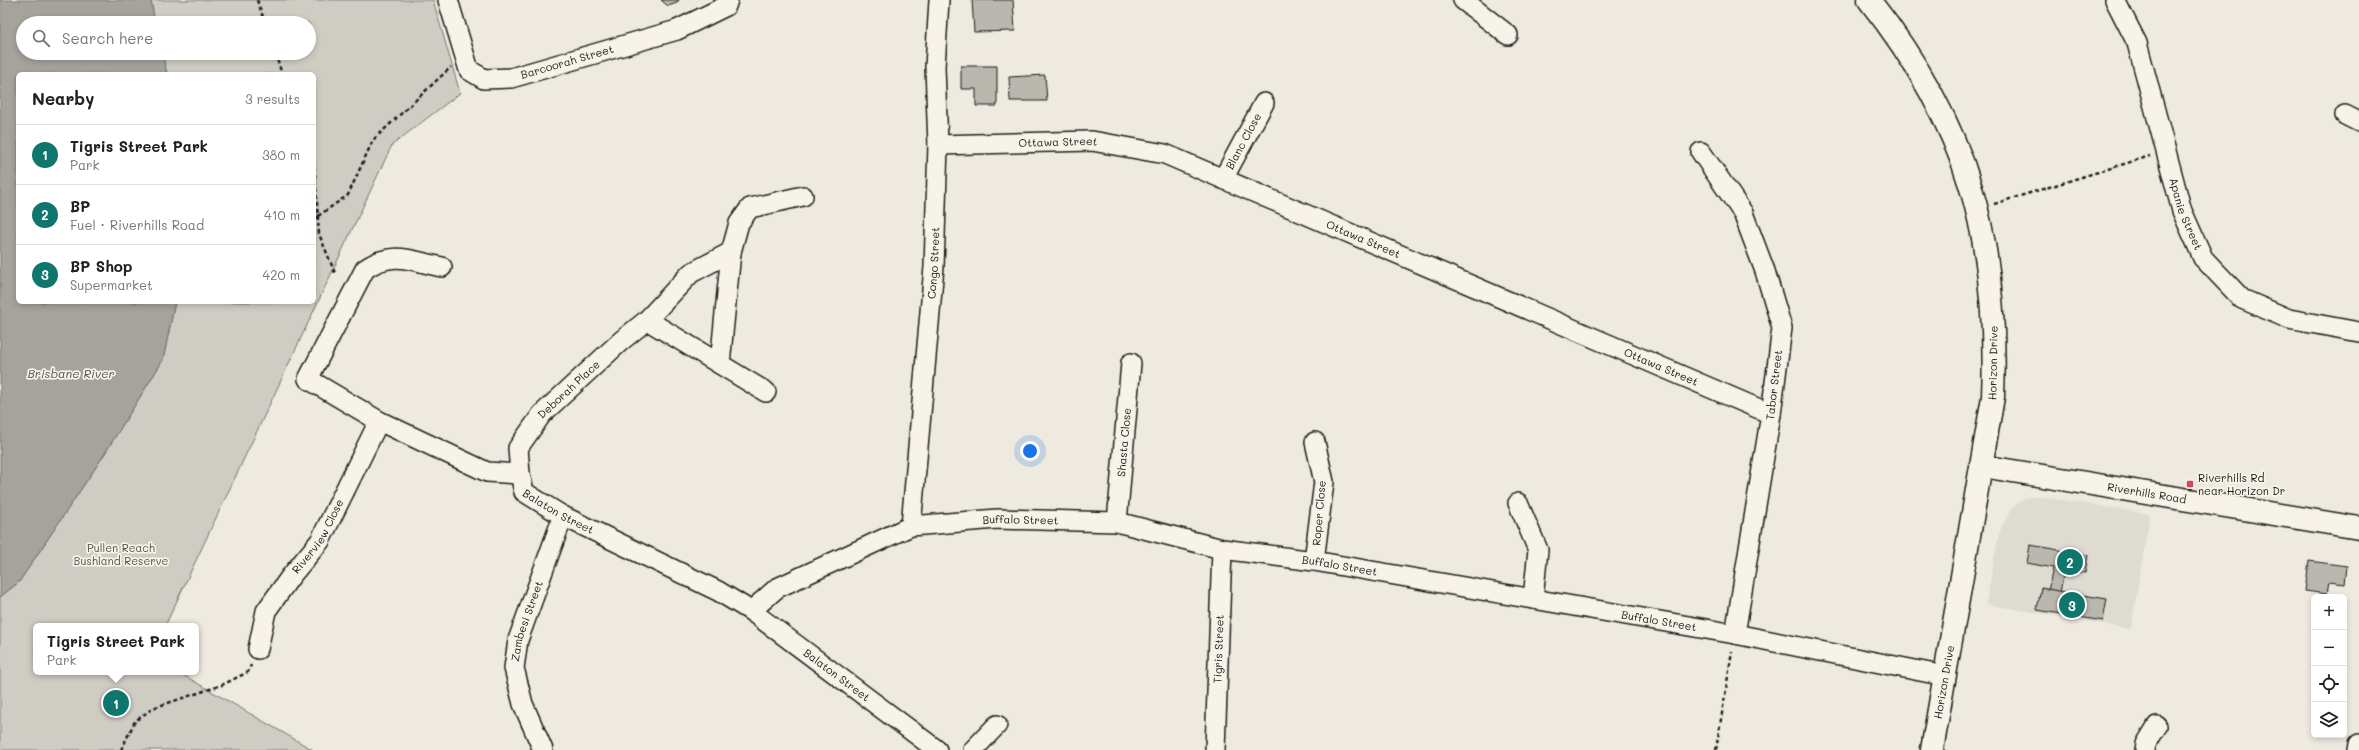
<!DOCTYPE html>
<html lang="en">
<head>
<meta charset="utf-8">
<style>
	:root { --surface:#fff; --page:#f6f6f6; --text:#222; --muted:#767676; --line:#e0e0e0; --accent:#0f766e }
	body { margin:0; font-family:Mali,sans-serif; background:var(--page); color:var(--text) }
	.controls { position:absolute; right:12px; bottom:12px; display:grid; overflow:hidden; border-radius:6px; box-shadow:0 2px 6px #0003 }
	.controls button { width:36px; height:36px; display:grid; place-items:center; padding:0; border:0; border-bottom:1px solid var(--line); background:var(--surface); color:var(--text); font:20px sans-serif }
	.you { position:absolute; left:1030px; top:451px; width:14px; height:14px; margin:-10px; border:3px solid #fff; border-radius:50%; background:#1a73e8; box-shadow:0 0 0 6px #1a73e833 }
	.badge { display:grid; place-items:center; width:26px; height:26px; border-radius:50%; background:var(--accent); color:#fff; font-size:13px; font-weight:700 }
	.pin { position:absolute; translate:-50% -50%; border:2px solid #fff; box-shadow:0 1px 4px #0006 }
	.popup { position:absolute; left:33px; top:623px; width:166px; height:52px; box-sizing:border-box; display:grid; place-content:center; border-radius:6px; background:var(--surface); filter:drop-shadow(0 1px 3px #0005); font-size:13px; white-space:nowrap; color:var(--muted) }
	.popup b { font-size:15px; color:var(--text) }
	.popup::after { content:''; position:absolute; left:50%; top:100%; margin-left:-8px; border:8px solid transparent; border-top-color:var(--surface) }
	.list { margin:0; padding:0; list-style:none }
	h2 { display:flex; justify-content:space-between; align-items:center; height:52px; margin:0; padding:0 16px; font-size:17px }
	h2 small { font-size:13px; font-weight:400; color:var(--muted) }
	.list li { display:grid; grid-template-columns:26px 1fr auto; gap:12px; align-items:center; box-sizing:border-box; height:60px; padding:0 16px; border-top:1px solid var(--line) }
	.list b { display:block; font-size:15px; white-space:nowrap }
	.list p { margin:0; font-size:13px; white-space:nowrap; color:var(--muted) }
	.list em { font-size:13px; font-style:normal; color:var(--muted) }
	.icon { flex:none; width:22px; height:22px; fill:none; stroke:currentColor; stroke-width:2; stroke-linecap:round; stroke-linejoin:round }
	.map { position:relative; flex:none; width:2359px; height:750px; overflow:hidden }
	.search { position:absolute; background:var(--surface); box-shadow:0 2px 6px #0003; left:16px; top:16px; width:300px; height:44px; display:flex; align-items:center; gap:10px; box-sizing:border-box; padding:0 14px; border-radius:22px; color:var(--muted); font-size:15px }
	.panel { position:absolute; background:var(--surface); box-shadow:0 2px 6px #0003; left:16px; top:72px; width:300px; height:232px; border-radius:6px }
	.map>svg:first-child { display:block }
	.built { fill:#dedbd1 }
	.green { fill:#cfccc3; stroke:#767470 }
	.water { fill:#a6a39d; stroke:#6f6d69 }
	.building { fill:#bab7af; stroke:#1c1c1c }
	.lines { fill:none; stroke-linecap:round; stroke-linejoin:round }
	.street-casing { stroke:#1c1c1c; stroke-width:22 }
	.secondary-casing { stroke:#1c1c1c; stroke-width:25 }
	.path { stroke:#1c1c1c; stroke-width:2.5; stroke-dasharray:4 3; stroke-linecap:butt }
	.street { stroke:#f7f3e8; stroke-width:19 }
	.secondary { stroke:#f7f3e8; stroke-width:22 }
	.poi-dot { fill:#d1495b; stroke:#f7f3e8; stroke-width:1.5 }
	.labels { text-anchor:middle; stroke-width:3.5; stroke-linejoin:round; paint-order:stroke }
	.street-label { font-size:11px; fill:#1c1c1c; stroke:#f7f3e8 }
	.poi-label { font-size:11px; fill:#1c1c1c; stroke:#f7f3e8; text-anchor:start }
	.park-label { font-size:11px; fill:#52514e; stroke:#f7f3e8 }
	.water-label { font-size:12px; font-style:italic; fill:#535250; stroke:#f7f3e8 }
</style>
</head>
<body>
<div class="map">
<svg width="2359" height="750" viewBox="0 0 2359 750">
	<rect width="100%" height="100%" fill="#eeeae0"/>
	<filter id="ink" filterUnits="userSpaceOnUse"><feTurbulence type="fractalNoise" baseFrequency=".025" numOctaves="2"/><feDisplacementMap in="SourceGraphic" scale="8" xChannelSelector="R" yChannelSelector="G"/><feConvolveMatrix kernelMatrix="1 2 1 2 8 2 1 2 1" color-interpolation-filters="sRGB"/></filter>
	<g filter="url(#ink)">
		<path class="built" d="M2037,496L2150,514L2131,629L1986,604L1999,533L2010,510L2024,498Z"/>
		<path class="green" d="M151,0H433L460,93L392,145L165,626H36V672H178L313,750H0V597L19,582L102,458L163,360L175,302H314V74H167L162,53H309V23H155Z"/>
		<path class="water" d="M0,0H151L155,23H23V53H162L167,74H18V302H175L163,360L102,458L19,582L0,597Z"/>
		<g class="building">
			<path d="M661,0H679L677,3L668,6Z"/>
			<path d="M972,0H1013L1015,31L974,32Z"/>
			<path d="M961,66H997V106H976V89H961Z"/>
			<path d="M1045,75L1047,101H1010L1009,77Z"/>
			<path d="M2030,545L2088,555L2085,573L2064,570L2060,593L2048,591L2053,568L2027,563Z"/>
			<path d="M2309,561L2347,566L2345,584L2329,582L2327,594L2305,591Z"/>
			<path d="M2041,588L2107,599L2103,621L2037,610Z"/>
		</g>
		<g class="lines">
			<g class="street-casing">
				<g id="street">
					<path id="s1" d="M448,0L469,70L484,79L511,78L677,30L726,6L728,0"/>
					<path d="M1463,0L1508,35"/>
					<path id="s2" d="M2115,0L2137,43L2182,211L2203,258L2242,299L2289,319L2359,332"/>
					<path d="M2345,115L2359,122"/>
					<path id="s3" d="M938,145L1092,141L1165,154L1771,414"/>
					<path d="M1701,152L1743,213L1765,271L1782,328L1771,414L1735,634"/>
					<path id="s4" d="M1223,179L1264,103"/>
					<path id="s5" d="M442,267C412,261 393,250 365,269L308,379L379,421L487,472L520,474L524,492L563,516L718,591L751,611L937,750"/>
					<path d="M647,320L691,273L731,252"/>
					<path d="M720,364L731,252L739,223L750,208L803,196"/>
					<path id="s6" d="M520,474L518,448L542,414L621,341L647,320L766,392"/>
					<path d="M1518,503L1538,550L1533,599"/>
					<path id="s7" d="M1117,522L1131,363"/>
					<path id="s8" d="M911,526L934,267L938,145L935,67L939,0"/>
					<path d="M1314,561L1324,482L1315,442"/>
					<path id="s9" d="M751,611L777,588L911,526L997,519L1117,522L1222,549L1314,561L1533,599L1735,634L1945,676"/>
					<path id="s10" d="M258,649L266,611L291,576L320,541L379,421"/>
					<path id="s11" d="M543,750L523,704L514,668L518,640L563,516"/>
					<path d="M973,750L997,725"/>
					<path id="s12" d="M1215,750L1222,549"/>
					<path d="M2145,750L2146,744L2157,726"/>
					<path d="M2358,750L2359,744"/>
				</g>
			</g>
			<g class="secondary-casing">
				<g id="secondary">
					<path d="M1869,0C1968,125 1999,239 1993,397L1932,750"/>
					<path id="s13" d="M1982,466L2359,528"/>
				</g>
			</g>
			<g class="path">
				<path d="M257,0L265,23"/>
				<path d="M275,53L282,74"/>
				<path d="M314,160L319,234L335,273"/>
				<path d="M1994,204L2150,156"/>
				<path d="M318,216L348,195L373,140L451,67"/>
				<path d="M121,750L135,721L153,708L222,685L248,672L251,665"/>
				<path d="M1716,750L1732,652"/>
			</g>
			<use href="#street" class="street"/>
			<use href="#secondary" class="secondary"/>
		</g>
	</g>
	<rect class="poi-dot" x="2186" y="480" width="8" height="8" rx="2"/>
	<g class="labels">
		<g class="street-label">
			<text dy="4" stroke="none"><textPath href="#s1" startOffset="176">Barcoorah Street</textPath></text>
			<text dy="4" stroke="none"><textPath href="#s4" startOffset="43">Blanc Close</textPath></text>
			<text dy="4" stroke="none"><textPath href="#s3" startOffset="120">Ottawa Street</textPath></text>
			<text dy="4" stroke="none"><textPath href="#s2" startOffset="226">Apanie Street</textPath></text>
			<text dy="4" stroke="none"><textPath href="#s3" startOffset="444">Ottawa Street</textPath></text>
			<text dy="4" stroke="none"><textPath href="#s8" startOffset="264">Congo Street</textPath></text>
			<text transform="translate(1993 363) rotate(-89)" y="4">Horizon Drive</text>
			<text dy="4" stroke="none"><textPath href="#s3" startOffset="768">Ottawa Street</textPath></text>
			<text transform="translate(1774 385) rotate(-83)" y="4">Tabor Street</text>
			<text dy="4" stroke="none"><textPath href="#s6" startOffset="104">Deborah Place</textPath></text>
			<text dy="4" stroke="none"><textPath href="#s7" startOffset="80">Shasta Close</textPath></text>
			<text dy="4" stroke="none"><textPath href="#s13" startOffset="167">Riverhills Road</textPath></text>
			<text dy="4" stroke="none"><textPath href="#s5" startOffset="497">Balaton Street</textPath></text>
			<text transform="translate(1319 513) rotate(-85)" y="4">Roper Close</text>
			<text dy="4" stroke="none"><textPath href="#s9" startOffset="292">Buffalo Street</textPath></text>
			<text dy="4" stroke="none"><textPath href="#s10" startOffset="130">Riverview Close</textPath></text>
			<text dy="4" stroke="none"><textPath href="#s9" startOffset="616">Buffalo Street</textPath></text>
			<text dy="4" stroke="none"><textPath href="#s9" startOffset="940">Buffalo Street</textPath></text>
			<text dy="4" stroke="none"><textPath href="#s11" startOffset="136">Zambesi Street</textPath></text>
			<text dy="4" stroke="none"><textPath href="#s12" startOffset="101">Tigris Street</textPath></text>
			<text dy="4" stroke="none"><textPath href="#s5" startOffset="821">Balaton Street</textPath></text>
			<text transform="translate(1944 682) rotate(-80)" y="4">Horizon Drive</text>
		</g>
		<g class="poi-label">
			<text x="2198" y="482">Riverhills Rd<tspan x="2198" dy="13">near Horizon Dr</tspan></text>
		</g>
		<g class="park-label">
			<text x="121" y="552">Pullen Reach<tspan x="121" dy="13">Bushland Reserve</tspan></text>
		</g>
		<g class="water-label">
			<text x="71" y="378">Brisbane River</text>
		</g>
	</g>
</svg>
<div class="controls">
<button>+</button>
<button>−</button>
<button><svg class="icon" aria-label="locate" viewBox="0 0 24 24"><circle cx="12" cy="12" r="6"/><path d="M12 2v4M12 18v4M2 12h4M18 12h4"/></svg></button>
<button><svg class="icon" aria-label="layers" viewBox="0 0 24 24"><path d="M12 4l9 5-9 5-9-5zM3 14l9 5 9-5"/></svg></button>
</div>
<div class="you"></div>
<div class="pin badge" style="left:116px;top:703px">1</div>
<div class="popup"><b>Tigris Street Park</b>Park</div>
<div class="pin badge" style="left:2070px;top:562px">2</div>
<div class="pin badge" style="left:2072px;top:605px">3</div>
<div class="search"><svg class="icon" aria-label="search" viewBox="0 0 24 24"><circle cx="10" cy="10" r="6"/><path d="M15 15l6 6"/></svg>Search here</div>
<section class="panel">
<h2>Nearby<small>3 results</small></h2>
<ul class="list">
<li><span class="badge">1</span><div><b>Tigris Street Park</b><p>Park</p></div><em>380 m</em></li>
<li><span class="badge">2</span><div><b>BP</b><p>Fuel · Riverhills Road</p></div><em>410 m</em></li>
<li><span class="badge">3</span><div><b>BP Shop</b><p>Supermarket</p></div><em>420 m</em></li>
</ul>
</section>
</div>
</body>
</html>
